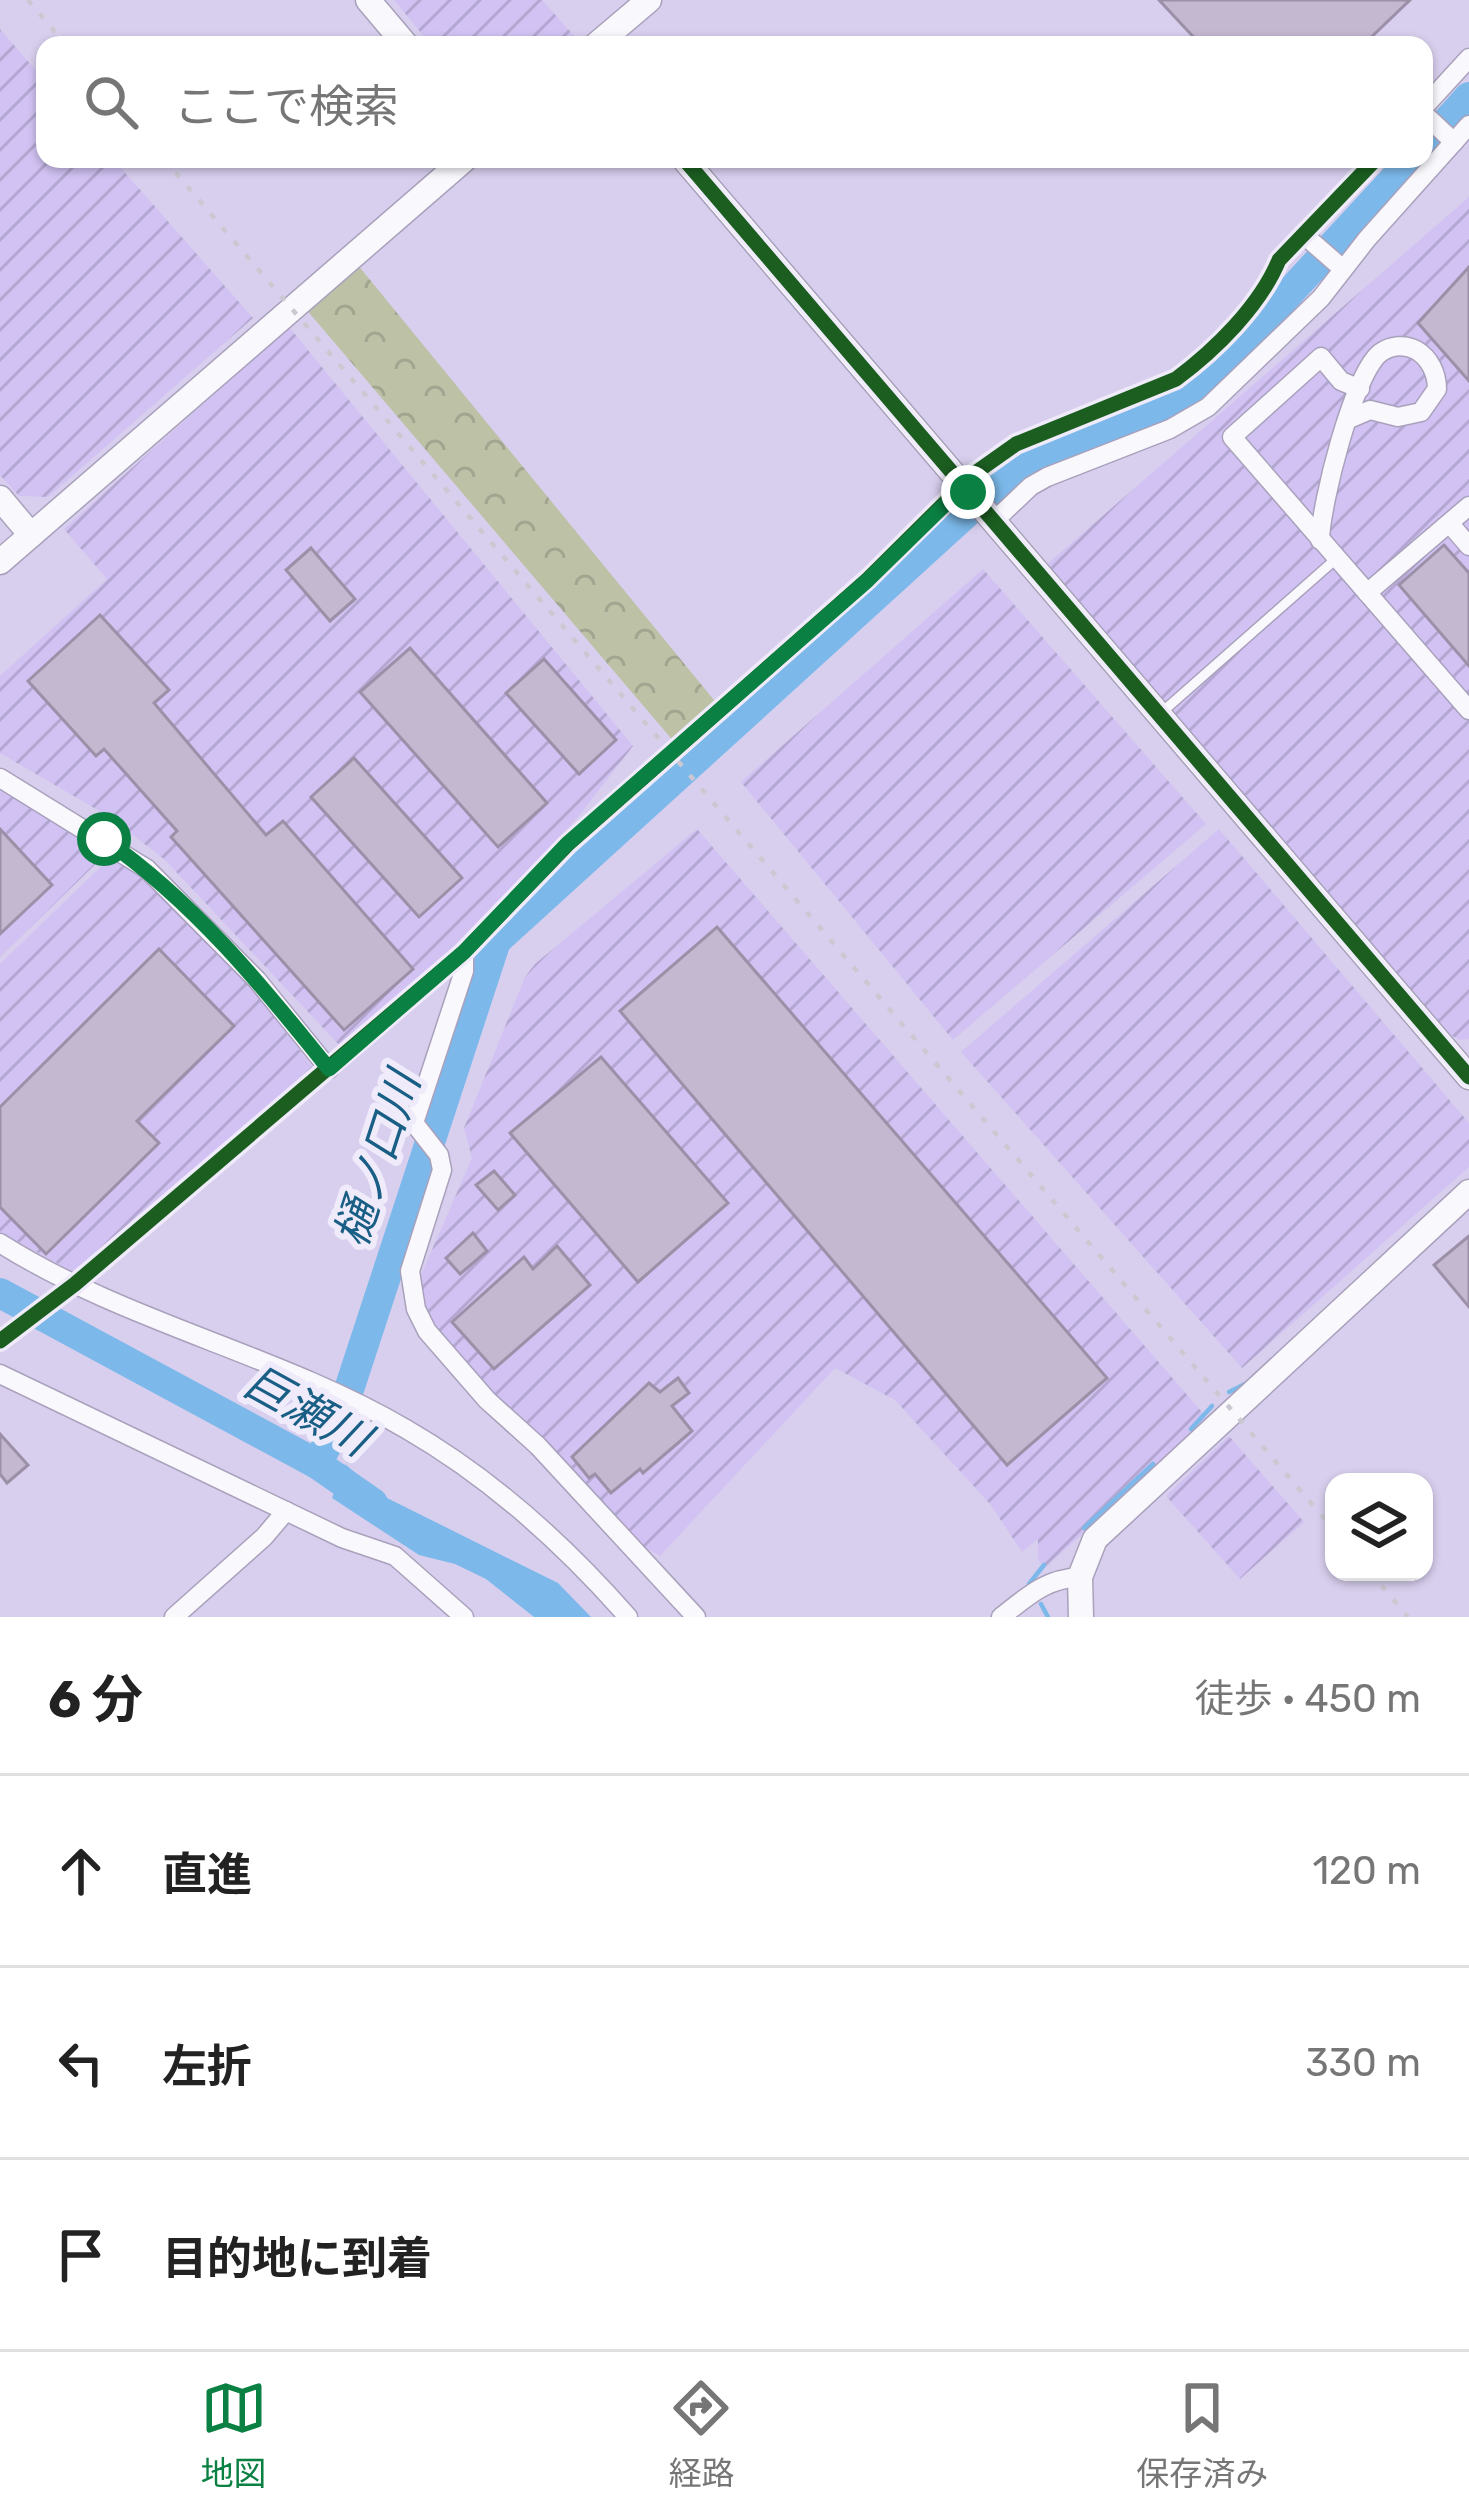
<!DOCTYPE html>
<html lang="ja">
<head>
<meta charset="utf-8">
<style>
	:root { --surface:#fff; --page:#f6f6f6; --text:#222; --muted:#767676; --line:#e0e0e0; --accent:#0b8043 }
	body { margin:0; font-family:Rubik,"Noto Sans JP",sans-serif; background:var(--page); color:var(--text) }
	.controls { position:absolute; right:36px; bottom:36px; display:grid; overflow:hidden; border-radius:24px; box-shadow:0 3px 9px #0004 }
	.controls button { width:108px; height:108px; display:grid; place-items:center; padding:0; border:0; border-bottom:3px solid var(--line); background:var(--surface); color:var(--text); font:60px sans-serif }
	.stop { position:absolute; width:36px; height:36px; margin:-27px; border:9px solid #0b8043; border-radius:50%; background:#fff }
	.stop.end { background:#0b8043; border-color:#fff; box-shadow:0 3px 12px #0008 }
	.list { margin:0; padding:0; list-style:none }
	h2 { display:flex; justify-content:space-between; align-items:center; height:156px; margin:0; padding:0 48px; font-size:51px }
	h2 small { font-size:39px; font-weight:400; color:var(--muted) }
	.list li { display:grid; grid-template-columns:78px 1fr auto; gap:36px; align-items:center; box-sizing:border-box; height:192px; padding:0 48px; border-top:3px solid var(--line) }
	.list b { display:block; font-size:45px; white-space:nowrap }
	.list em { font-size:39px; font-style:normal; color:var(--muted) }
	.icon { flex:none; width:66px; height:66px; fill:none; stroke:currentColor; stroke-width:2; stroke-linecap:round; stroke-linejoin:round }
	.map { position:relative; flex:none; width:1469px; height:1617px; overflow:hidden }
	.search { position:absolute; background:var(--surface); box-shadow:0 3px 9px #0004; left:36px; right:36px; top:36px; height:132px; display:flex; align-items:center; gap:30px; box-sizing:border-box; padding:0 42px; border-radius:24px; color:var(--muted); font-size:45px }
	.sheet { height:732px; background:var(--surface) }
	nav { display:flex; justify-content:space-around; align-items:center; box-sizing:border-box; height:168px; border-top:3px solid var(--line); background:var(--surface); font-size:33px; color:var(--muted) }
	nav a { display:grid; justify-items:center; gap:6px }
	nav .on { color:var(--accent) }
	.map>svg:first-child { display:block }
	.industrial { fill:url(#industrial-furrows) }
	.park { fill:url(#park-crowns) }
	.water { fill:#7cb9ea }
	.lines { fill:none; stroke-linecap:round; stroke-linejoin:round }
	.stream { stroke:#7cb9ea; stroke-width:4.5 }
	.river { stroke:#7cb9ea; stroke-width:30 }
	.building { fill:#c4b7d0; stroke:#9c90a8; stroke-width:3 }
	.lane-casing { stroke:#a9a1bc; stroke-width:12 }
	.street-casing { stroke:#a9a1bc; stroke-width:21 }
	.secondary-casing { stroke:#a9a1bc; stroke-width:27 }
	.lane { stroke:#f9f8fc; stroke-width:9 }
	.street { stroke:#f9f8fc; stroke-width:18 }
	.secondary { stroke:#f9f8fc; stroke-width:24 }
	.rail { stroke:#cbc8d2; stroke-width:4.5; stroke-dasharray:6 12; stroke-linecap:butt }
	.cycleway-casing { stroke:#efebfa; stroke-width:22 }
	.cycleway { stroke:#1b5e20; stroke-width:15 }
	.route { stroke:#0b8043; stroke-width:15 }
	.labels { text-anchor:middle; stroke-width:12; stroke-linejoin:round; paint-order:stroke }
	.water-label { font-size:45px; font-style:italic; fill:#195e84; stroke:#efebfa }
</style>
</head>
<body>
<div class="map">
<svg width="1469" height="1617" viewBox="0 0 1469 1617">
	<defs>
		<pattern id="industrial-furrows" width="10" height="10" patternUnits="userSpaceOnUse" patternTransform="scale(3)"><rect width="10" height="10" fill="#d1c2f3"/><path d="M-1 1l2-2M0 10L10 0M9 11l2-2" fill="none" stroke="#b3a6d0"/></pattern>
		<pattern id="park-crowns" width="20" height="18" patternUnits="userSpaceOnUse" patternTransform="scale(3)"><rect width="20" height="18" fill="#bdc1a6"/><path d="M2 6a3 3 0 1 1 6 0M12 15a3 3 0 1 1 6 0" fill="none" stroke="#a2a58f"/></pattern>
	</defs>
	<rect width="100%" height="100%" fill="#d8cfee"/>
	<g class="industrial">
		<path d="M394,0H542L577,39L570,45H431Z"/>
		<path d="M0,29L45,81V159H113L253,318L48,497L19,496L0,475Z"/>
		<path d="M1469,197V1039L1460,1040L1443,1031L1044,567Z"/>
		<path d="M289,327L633,746L578,817L461,940L343,1049L164,859L108,816L0,753V676L107,579L64,529Z"/>
		<path d="M983,569L1206,824L953,1040L741,782Z"/>
		<path d="M0,790L107,853L0,957Z"/>
		<path d="M697,829L1208,1419L1045,1568L1038,1559V1539L1022,1552L990,1504L895,1400L835,1368L660,1556L635,1542L500,1403L448,1346L422,1307L421,1275L472,1158L464,1128L525,977L535,964Z"/>
		<path d="M1219,829L1469,1123V1167L1242,1368L961,1052Z"/>
		<path d="M112,856L143,877L186,917L251,987L314,1069L73,1272L0,1232V964Z"/>
		<path d="M1229,1436L1304,1522L1240,1579L1166,1496Z"/>
	</g>
	<path class="park" d="M357,264L718,705L675,743L305,308Z"/>
	<path class="water" d="M345,1464L379,1494L558,1583L591,1617H534L486,1579L455,1564L419,1555L332,1498Z"/>
	<g class="lines">
		<g class="stream">
			<path d="M1229,1392L1245,1384"/>
			<path d="M1191,1429L1212,1406"/>
			<path d="M1084,1528L1153,1464"/>
			<path d="M1029,1584L1044,1565"/>
			<path d="M1041,1604L1048,1617"/>
		</g>
		<g class="river">
			<path d="M1424,147L1469,97"/>
			<path d="M0,1293L317,1464L373,1503"/>
			<path d="M317,1464L337,1426L496,941L1007,476C1069,439 1146,430 1203,386L1413,159"/>
		</g>
	</g>
	<g class="building">
		<path d="M1159,0H1410L1363,45H1201Z"/>
		<path d="M1469,267V381L1418,323Z"/>
		<path d="M1444,545L1469,573V666L1399,585Z"/>
		<path d="M311,548L355,599L330,621L286,570Z"/>
		<path d="M100,615L169,690L154,703L266,835L283,821L413,969L344,1030L171,837L177,831L104,749L96,756L28,681Z"/>
		<path d="M410,648L547,803L498,847L360,692Z"/>
		<path d="M544,659L616,740L579,774L506,693Z"/>
		<path d="M354,758L462,878L419,917L311,797Z"/>
		<path d="M0,829L52,885L0,934Z"/>
		<path d="M717,927L1107,1378L1007,1465L620,1011Z"/>
		<path d="M159,949L234,1026L137,1121L159,1143L46,1254L0,1207V1107Z"/>
		<path d="M601,1057L728,1203L638,1282L510,1133Z"/>
		<path d="M494,1171L515,1195L498,1210L476,1185Z"/>
		<path d="M473,1233L487,1251L460,1274L446,1258Z"/>
		<path d="M1469,1236V1307L1434,1265Z"/>
		<path d="M557,1246L590,1285L494,1369L452,1322L524,1257L533,1269Z"/>
		<path d="M678,1378L689,1393L672,1406L692,1431L643,1473L640,1469L611,1493L595,1474L589,1478L572,1457L649,1383L660,1392Z"/>
		<path d="M0,1434L28,1465L7,1483L0,1474Z"/>
	</g>
	<g class="lines">
		<g class="lane-casing">
			<path id="lane" d="M1161,713L1337,558"/>
		</g>
		<g class="street-casing">
			<g id="street">
				<path d="M1424,107L1469,58"/>
				<path d="M1424,114L1454,142"/>
				<path d="M1304,235L1343,269"/>
				<path d="M1360,389L1341,381L1321,357L1232,437L1469,710"/>
				<path d="M993,522L1031,486L1047,477L1170,429L1208,407L1321,298L1367,239L1469,125"/>
				<path d="M1450,524L1469,546"/>
				<path d="M1320,540C1321,503 1353,375 1380,353C1391,345 1405,344 1416,350C1430,358 1437,374 1437,389L1421,412L1398,417L1370,410L1349,419"/>
				<path d="M1367,593L1469,506"/>
				<path d="M0,778L147,869L257,980L329,1069"/>
				<path d="M464,952V971L414,1123L439,1155L442,1170L410,1271L416,1309L427,1331L487,1400L538,1446L696,1617"/>
				<path d="M0,1243C126,1323 278,1354 406,1429C491,1478 564,1544 628,1617"/>
				<path d="M0,1341L75,1284L464,952L567,845L868,579L975,473L1016,444L1176,379C1215,350 1260,306 1279,260L1376,159"/>
				<path d="M0,1374L342,1538L395,1556L464,1617"/>
				<path d="M174,1617L264,1537L286,1511"/>
				<path d="M1001,1617C1028,1596 1045,1579 1080,1577"/>
			</g>
		</g>
		<g class="secondary-casing">
			<g id="secondary">
				<path d="M368,0L406,45"/>
				<path d="M596,45L649,0"/>
				<path d="M684,159L1469,1077"/>
				<path d="M0,498L31,535"/>
				<path d="M0,562L465,159"/>
				<path d="M1081,1617L1080,1577L1095,1539L1469,1192"/>
			</g>
		</g>
		<use href="#lane" class="lane"/>
		<use href="#street" class="street"/>
		<use href="#secondary" class="secondary"/>
		<g class="rail">
			<path d="M28,0L66,45"/>
			<path d="M164,159L1334,1530"/>
			<path d="M1370,1572L1408,1617"/>
		</g>
		<g class="cycleway-casing">
			<g id="cycleway">
				<path d="M684,159L1469,1077"/>
				<path d="M0,1341L75,1284L464,952L567,845L868,579L975,473L1016,444L1176,379C1215,350 1260,306 1279,260L1376,159"/>
			</g>
		</g>
		<use href="#cycleway" class="cycleway"/>
	</g>
	<g class="lines">
		<path class="route" d="M104,839C193,901 261,984 329,1069L464,952L567,844L868,580L963,487L968,492"/>
	</g>
	<g class="labels">
		<g class="water-label">
			<text transform="translate(377 1159) rotate(-72)" y="16">樋ノ口川</text>
			<text transform="translate(307 1410) rotate(29)" y="16">巨瀬川</text>
		</g>
	</g>
</svg>
<div class="controls">
<button><svg class="icon" aria-label="layers" viewBox="0 0 24 24"><path d="M12 4l9 5-9 5-9-5zM3 14l9 5 9-5"/></svg></button>
</div>
<div class="stop" style="left:104px;top:839px"></div>
<div class="stop end" style="left:968px;top:492px"></div>
<div class="search"><svg class="icon" aria-label="search" viewBox="0 0 24 24"><circle cx="10" cy="10" r="6"/><path d="M15 15l6 6"/></svg>ここで検索</div>
</div>
<section class="sheet">
<h2>6 分<small>徒歩 · 450 m</small></h2>
<ul class="list">
<li><svg class="icon" aria-label="ahead" viewBox="0 0 24 24"><path d="M12 20V5M6 11l6-6 6 6"/></svg><div><b>直進</b></div><em>120 m</em></li>
<li><svg class="icon" aria-label="left" viewBox="0 0 24 24"><path d="M17 20v-9H6M10 6l-5 5 5 5"/></svg><div><b>左折</b></div><em>330 m</em></li>
<li><svg class="icon" aria-label="arrive" viewBox="0 0 24 24"><path d="M6 21V4h12l-3 4 3 4H6"/></svg><div><b>目的地に到着</b></div></li>
</ul>
</section>
<nav>
<a class="on"><svg class="icon" aria-label="map" viewBox="0 0 24 24"><path d="M3 6l6-2 6 2 6-2v14l-6 2-6-2-6 2zM9 4v14M15 6v14"/></svg>地図</a>
<a><svg class="icon" aria-label="directions" viewBox="0 0 24 24"><path d="M12 3l9 9-9 9-9-9zM9 14v-3h6M13 9l2 2-2 2"/></svg>経路</a>
<a><svg class="icon" aria-label="saved" viewBox="0 0 24 24"><path d="M7 4h10v16l-5-4-5 4z"/></svg>保存済み</a>
</nav>
</body>
</html>
